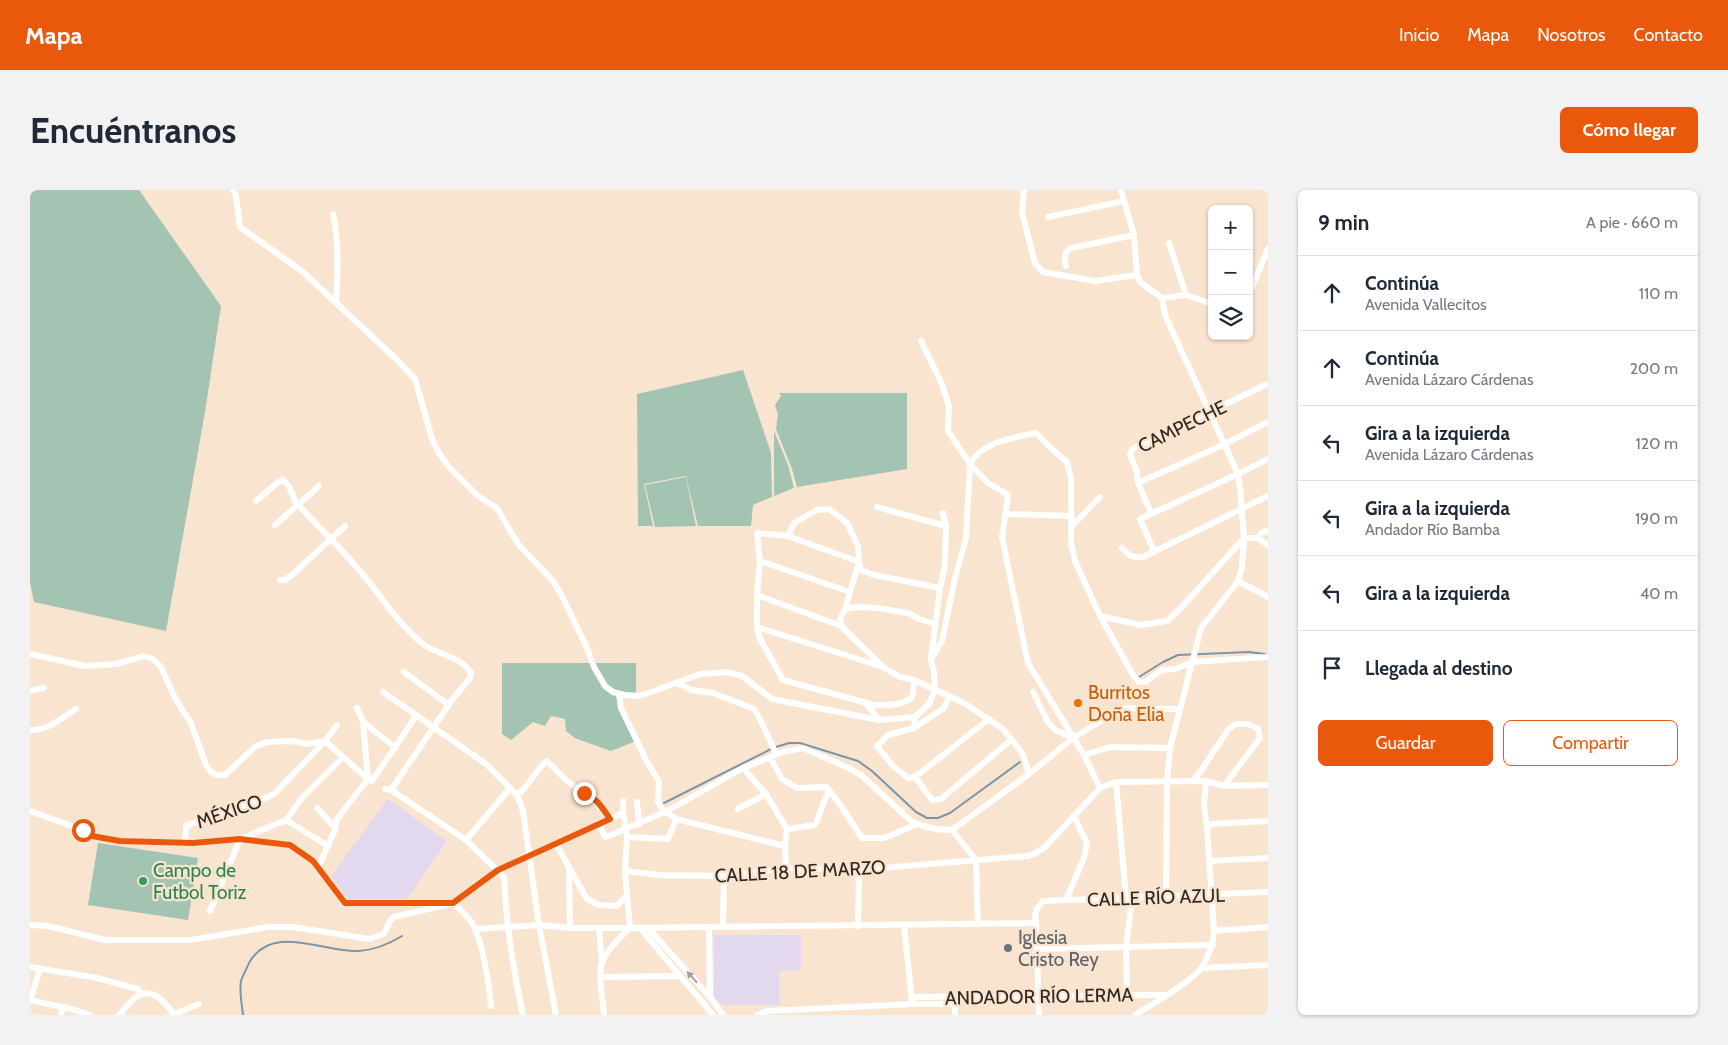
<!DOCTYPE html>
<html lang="es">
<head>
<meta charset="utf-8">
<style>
	:root { --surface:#fff; --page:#f2f2f3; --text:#1f2937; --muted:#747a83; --line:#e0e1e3; --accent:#ea580c }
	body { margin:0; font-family:Cabin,sans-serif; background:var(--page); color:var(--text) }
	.controls { position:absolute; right:15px; top:15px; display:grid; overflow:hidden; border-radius:8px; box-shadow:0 1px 4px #0004 }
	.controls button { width:45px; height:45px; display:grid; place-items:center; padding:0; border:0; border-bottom:1px solid var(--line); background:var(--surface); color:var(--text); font:25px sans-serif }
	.stop { position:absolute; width:15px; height:15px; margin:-11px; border:4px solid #ea580c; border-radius:50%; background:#fff }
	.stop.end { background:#ea580c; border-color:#fff; box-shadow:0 1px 5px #0008 }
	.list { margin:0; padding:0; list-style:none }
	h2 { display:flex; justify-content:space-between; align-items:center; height:65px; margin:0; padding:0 20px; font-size:21px }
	h2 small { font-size:16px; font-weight:400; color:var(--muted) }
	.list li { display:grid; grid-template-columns:32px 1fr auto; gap:15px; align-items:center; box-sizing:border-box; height:75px; padding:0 20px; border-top:1px solid var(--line) }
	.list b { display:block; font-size:19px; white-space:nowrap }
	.list p { margin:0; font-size:16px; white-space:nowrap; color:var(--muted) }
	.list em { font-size:16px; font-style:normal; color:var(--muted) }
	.actions { display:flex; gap:10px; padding:15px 20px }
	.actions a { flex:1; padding:11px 0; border:1px solid var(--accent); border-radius:8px; text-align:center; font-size:18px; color:var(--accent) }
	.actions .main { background:var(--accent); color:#fff }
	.icon { flex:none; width:28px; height:28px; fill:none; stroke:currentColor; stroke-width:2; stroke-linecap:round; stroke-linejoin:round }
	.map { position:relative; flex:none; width:1238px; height:825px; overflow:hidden; border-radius:8px }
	header { display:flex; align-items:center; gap:30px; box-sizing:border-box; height:70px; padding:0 25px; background:var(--accent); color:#fff }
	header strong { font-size:24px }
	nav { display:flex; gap:28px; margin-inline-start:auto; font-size:18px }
	.intro { display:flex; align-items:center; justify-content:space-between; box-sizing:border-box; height:120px; padding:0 30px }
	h1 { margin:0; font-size:35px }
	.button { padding:12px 22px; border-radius:8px; background:var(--accent); color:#fff; font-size:18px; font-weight:700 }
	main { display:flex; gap:30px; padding:0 30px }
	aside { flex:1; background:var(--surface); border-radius:8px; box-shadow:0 1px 4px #0004 }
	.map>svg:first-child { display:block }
	.education { fill:#e3d9ee }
	.green { fill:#a3c3b3 }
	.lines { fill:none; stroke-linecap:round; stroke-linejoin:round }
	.stream { stroke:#7c95a8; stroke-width:2 }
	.minor { stroke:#fff; stroke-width:6 }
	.oneway { fill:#a29e9b }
	.route { stroke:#ea580c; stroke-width:6 }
	.food-dot { fill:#e8710a; stroke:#f9e4d0; stroke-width:2 }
	.leisure-dot { fill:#2e9e5b; stroke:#f9e4d0; stroke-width:2 }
	.worship-dot { fill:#6b7280; stroke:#f9e4d0; stroke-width:2 }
	.labels { text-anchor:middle; stroke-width:4.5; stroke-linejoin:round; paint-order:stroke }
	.street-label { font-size:19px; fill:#302820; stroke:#f9e4d0 }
	.food-label { font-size:19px; fill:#c56008; stroke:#f9e4d0; text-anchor:start }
	.leisure-label { font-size:19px; fill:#27864d; stroke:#f9e4d0; text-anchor:start }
	.worship-label { font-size:19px; fill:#5b616d; stroke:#f9e4d0; text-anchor:start }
</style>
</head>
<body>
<header>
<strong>Mapa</strong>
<nav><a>Inicio</a><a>Mapa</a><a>Nosotros</a><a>Contacto</a></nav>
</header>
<div class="intro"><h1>Encuéntranos</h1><a class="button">Cómo llegar</a></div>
<main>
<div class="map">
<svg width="1238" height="825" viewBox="0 0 1238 825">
	<rect width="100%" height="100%" fill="#f9e4d0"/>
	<g class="education">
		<path d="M358,609L417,651L377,709H319L301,686Z"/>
		<path d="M684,745H771V780L749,781L750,815H691L684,806Z"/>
	</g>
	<g class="green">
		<path d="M0,0H109L191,116L175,222L136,441L4,412L0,392Z"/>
		<path d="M713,180L741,263L742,307L723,315L721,336H668L656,286L614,294L623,336H608L607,204Z"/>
		<path d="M749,203H877V279L767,297L762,279L746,239L748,224L745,215L751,206Z"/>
		<path d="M744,241L758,275L764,298L744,306Z"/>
		<path d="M656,287L666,336L625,337L615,295Z"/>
		<path d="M472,473H562L571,492L588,505L606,551L581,561L545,548L536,541L535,529L521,526L515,536L503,532L481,550L472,544Z"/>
		<path d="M564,473H606V505C578,502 577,497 564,473Z"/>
		<path d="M68,653L168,668L158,730L58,715Z"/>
	</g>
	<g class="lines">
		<g class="stream">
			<path d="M1109,487L1133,472L1148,465L1219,462L1235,464"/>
			<path d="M746,557L759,553H770L828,571L842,581L886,622L897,628H908L920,623L990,572"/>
			<path d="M634,613L741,559"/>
			<path d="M213,825C212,815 209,801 211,791C213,785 217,778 219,773C242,732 294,763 329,761C345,760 359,754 372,746"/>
		</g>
		<g class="minor">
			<path d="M203,0L206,6L210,37L273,82L365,168L385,189L402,249L409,263L419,277L448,306L467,318L488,354L522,390L530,402L557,458L564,477L575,496L583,502L595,505L610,506L670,484L697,482L712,486L742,509L849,530L885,527L899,514L905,500L904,482L901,470L912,451L925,388L936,348L940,274C953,251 983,248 1006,243L1023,260L1037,272L1041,289V353L1045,371L1070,426L1103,485L1109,492H1115L1132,480L1145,479L1163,472L1238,467"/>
			<path d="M994,0L992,22L1005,73L1013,82L1065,91L1107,85"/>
			<path d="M1091,0L1104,45L1107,85L1110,92L1132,108L1135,125L1208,284L1210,297L1214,348L1212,377L1208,391L1171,438L1140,558L1137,591L1136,706"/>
			<path d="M303,24C309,53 308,82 306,112"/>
			<path d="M1018,27L1094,11"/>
			<path d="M1139,53L1156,105"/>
			<path d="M1036,76C1034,67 1033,63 1041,58L1104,45"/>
			<path d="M1219,104L1238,59"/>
			<path d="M1132,108L1156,105L1182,114"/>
			<path d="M891,151L912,194L919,216L918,241L940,274L958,293L978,305L972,347L998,473L1054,565L1070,598"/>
			<path d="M1108,293L1193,255L1238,232"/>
			<path d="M226,311L247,293L253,290L259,296L265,311C288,337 314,361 335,387C354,410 369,435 393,454C407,465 431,466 441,483L440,488L422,510L361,600L355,599"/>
			<path d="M847,317L916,336"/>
			<path d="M1121,323L1108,293L1107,282L1100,264L1102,259L1235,195"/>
			<path d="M975,324L1042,326"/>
			<path d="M245,335L289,296"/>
			<path d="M1042,336L1070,307"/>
			<path d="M758,346L764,333L787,320L799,319L817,333L828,356L829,372L815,419"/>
			<path d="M1228,348L1231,343L1236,341L1238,342"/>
			<path d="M1092,358C1099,366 1103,368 1113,367L1238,306"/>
			<path d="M1124,361L1110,329L1208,284L1238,269"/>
			<path d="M730,371L820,402"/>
			<path d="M250,390H255L262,385L315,336"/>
			<path d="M1208,391L1238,407"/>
			<path d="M727,405L811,436L852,476"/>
			<path d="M1070,426L1111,435L1137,431L1149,420L1214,348H1228L1238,355"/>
			<path d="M811,436L810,429L815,419L827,417L847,418L878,423L889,429L905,434"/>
			<path d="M727,437L853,477L870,487L884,490L934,513L973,539L993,564L999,584"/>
			<path d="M0,464L55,476L86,474L114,466L123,469L131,477L146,510L161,533L176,575L181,582L187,585H195L226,556L237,552L262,551L277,554L295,551"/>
			<path d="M901,468L910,398L915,376L916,336L913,323"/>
			<path d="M374,482L419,515"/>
			<path d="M884,490L883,503L881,509C869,515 857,516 844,515L753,490L730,449L727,437V405L730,371L727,343L758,346L829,372L831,380L844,385L910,398"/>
			<path d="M646,493L662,500L683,503L724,519L730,529L746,564"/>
			<path d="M0,501L14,498"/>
			<path d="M353,502L456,574L487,605L493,621L509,735L526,825"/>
			<path d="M1003,502L1018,532L1025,540L1041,547"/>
			<path d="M589,504L591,518L617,572L629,591L628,612L633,620L646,629L755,656L756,678"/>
			<path d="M835,512L849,530"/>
			<path d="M327,518L333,532L338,589"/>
			<path d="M885,527L884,538L914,518L919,507"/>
			<path d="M333,532L366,558"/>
			<path d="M884,538L858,545L847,556L863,576L878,588L885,587L902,610L911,609L981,550"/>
			<path d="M0,540C17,541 32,528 46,519"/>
			<path d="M295,551L338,589"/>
			<path d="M1054,565L1080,557L1140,558"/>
			<path d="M740,567L752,589L767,598L796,597L809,613L832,648H854L888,634"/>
			<path d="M713,578L736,604L757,639"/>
			<path d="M885,587L959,529"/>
			<path d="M1164,591L1198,540L1205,534H1219L1228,539L1230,548L1194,596"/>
			<path d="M1086,592L1096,708"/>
			<path d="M361,600L436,650L474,687C476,734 483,779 493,825"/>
			<path d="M487,605C500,596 505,580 517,571L537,591L554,603L560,605L580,629"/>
			<path d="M607,612L609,634"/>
			<path d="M287,618L305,638"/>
			<path d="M708,619L736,604"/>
			<path d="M0,621L53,640L61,646L90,651L163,653L210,649L260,655L283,671L315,713H423C429,719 437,725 442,733C453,752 459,793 461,816"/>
			<path d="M256,630L273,607L313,567"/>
			<path d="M256,630L298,656"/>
			<path d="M569,633L575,647L581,645L637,621L713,578L753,562L773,558L821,579L832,586L881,631C894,638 907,640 922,640L999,584L1043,548L1092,518L1150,519"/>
			<path d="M1177,637L1181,634L1238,631"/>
			<path d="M757,639L785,635C791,623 792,612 799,602"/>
			<path d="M922,640L946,670L948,734"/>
			<path d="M597,647L638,649L646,629"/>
			<path d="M436,650L480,598"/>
			<path d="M155,652L156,636L161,634L238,607L245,603L295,551L307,535"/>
			<path d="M526,654L557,709L568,715L587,716L596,706"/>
			<path d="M755,656L757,639"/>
			<path d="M1180,671L1238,668"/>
			<path d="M288,678L305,640L307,629L338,589L342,591L386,526"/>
			<path d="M539,678L540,738"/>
			<path d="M595,681L630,685L694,686L756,678L829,680L998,666L1004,664L1015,657L1070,598L1086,592L1176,591L1194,596L1238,595"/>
			<path d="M1036,710L1054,668L1057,653L1044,626"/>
			<path d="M180,721L210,649L256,630"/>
			<path d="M0,735L18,736L75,750H161L238,737H263L339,749L354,744L360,731L364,727L423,713L468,680L593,623"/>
			<path d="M874,735L882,811"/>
			<path d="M828,736L829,680"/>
			<path d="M679,737L680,807"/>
			<path d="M693,737L694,686"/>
			<path d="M569,738L572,773"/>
			<path d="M610,738L683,825"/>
			<path d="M618,738L680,807L693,825"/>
			<path d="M445,739L509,735L540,738H600L595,681L597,647L593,623V611"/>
			<path d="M1184,741L1238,737"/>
			<path d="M1007,759L1183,755"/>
			<path d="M0,777L67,788L108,799L111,804"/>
			<path d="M1172,778L1238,775"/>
			<path d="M570,787L651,786"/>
			<path d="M1097,805L1096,757L1102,708"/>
			<path d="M882,807L1135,805"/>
			<path d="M0,810L45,820L60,825"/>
			<path d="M925,810V825"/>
			<path d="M0,811L10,779"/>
			<path d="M31,825L33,817"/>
			<path d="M89,825C95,819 99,812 106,807C122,795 135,813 144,824"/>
			<path d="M142,825L169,814"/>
			<path d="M574,825C573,809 568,790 571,775C574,763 591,746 600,738L1006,733"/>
			<path d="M727,825L737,821L883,814H925"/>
			<path d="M1009,825L1006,733C1004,722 1006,719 1013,711L1238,702"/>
			<path d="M1105,825C1121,815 1163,791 1172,777C1179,766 1183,754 1184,741L1177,637L1174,615L1176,591"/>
		</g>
	</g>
	<defs><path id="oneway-solid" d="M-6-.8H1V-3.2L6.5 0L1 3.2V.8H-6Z" transform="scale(1.25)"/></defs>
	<use class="oneway" href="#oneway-solid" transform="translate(662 787) rotate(-132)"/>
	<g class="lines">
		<path class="route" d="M53,640L62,646L90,651L163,653L210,649L260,655L283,671L315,713H423L468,680L580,629C573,619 566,607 554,603"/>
	</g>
	<circle class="food-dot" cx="1048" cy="513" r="5"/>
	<circle class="leisure-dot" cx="113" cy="691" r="5"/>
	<circle class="worship-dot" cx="978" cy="758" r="5"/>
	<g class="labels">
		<g class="street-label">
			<text transform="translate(1152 236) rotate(-26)" y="7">CAMPECHE</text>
			<text transform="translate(199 621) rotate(-19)" y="7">MÉXICO</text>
			<text transform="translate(770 681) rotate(-3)" y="7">CALLE 18 DE MARZO</text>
			<text transform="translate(1126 707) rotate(-2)" y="7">CALLE RÍO AZUL</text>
			<text transform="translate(1009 806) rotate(-1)" y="7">ANDADOR RÍO LERMA</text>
		</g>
		<g class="food-label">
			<text x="1058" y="509">Burritos<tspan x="1058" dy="22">Doña Elia</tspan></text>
		</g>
		<g class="leisure-label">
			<text x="123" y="687">Campo de<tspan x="123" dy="22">Futbol Toriz</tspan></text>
		</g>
		<g class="worship-label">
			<text x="988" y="754">Iglesia<tspan x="988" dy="22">Cristo Rey</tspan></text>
		</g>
	</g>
</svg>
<div class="controls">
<button>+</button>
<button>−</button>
<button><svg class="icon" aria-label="layers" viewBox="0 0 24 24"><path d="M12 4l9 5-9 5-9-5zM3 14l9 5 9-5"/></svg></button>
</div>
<div class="stop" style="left:53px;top:640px"></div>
<div class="stop end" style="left:554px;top:603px"></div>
</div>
<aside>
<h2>9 min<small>A pie · 660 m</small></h2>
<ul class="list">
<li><svg class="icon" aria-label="ahead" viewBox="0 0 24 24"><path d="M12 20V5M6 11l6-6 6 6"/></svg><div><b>Continúa</b><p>Avenida Vallecitos</p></div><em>110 m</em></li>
<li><svg class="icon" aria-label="ahead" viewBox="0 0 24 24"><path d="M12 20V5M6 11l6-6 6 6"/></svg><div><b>Continúa</b><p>Avenida Lázaro Cárdenas</p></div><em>200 m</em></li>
<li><svg class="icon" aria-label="left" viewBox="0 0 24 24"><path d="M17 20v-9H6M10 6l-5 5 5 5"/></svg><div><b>Gira a la izquierda</b><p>Avenida Lázaro Cárdenas</p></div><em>120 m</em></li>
<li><svg class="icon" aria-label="left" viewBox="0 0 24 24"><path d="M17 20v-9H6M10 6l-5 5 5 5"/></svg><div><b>Gira a la izquierda</b><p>Andador Río Bamba</p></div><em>190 m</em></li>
<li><svg class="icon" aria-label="left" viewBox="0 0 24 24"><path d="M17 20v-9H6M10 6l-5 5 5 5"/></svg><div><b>Gira a la izquierda</b></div><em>40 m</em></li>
<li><svg class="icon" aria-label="arrive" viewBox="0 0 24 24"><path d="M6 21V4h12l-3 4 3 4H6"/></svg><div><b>Llegada al destino</b></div></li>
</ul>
<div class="actions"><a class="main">Guardar</a><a>Compartir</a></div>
</aside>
</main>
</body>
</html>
